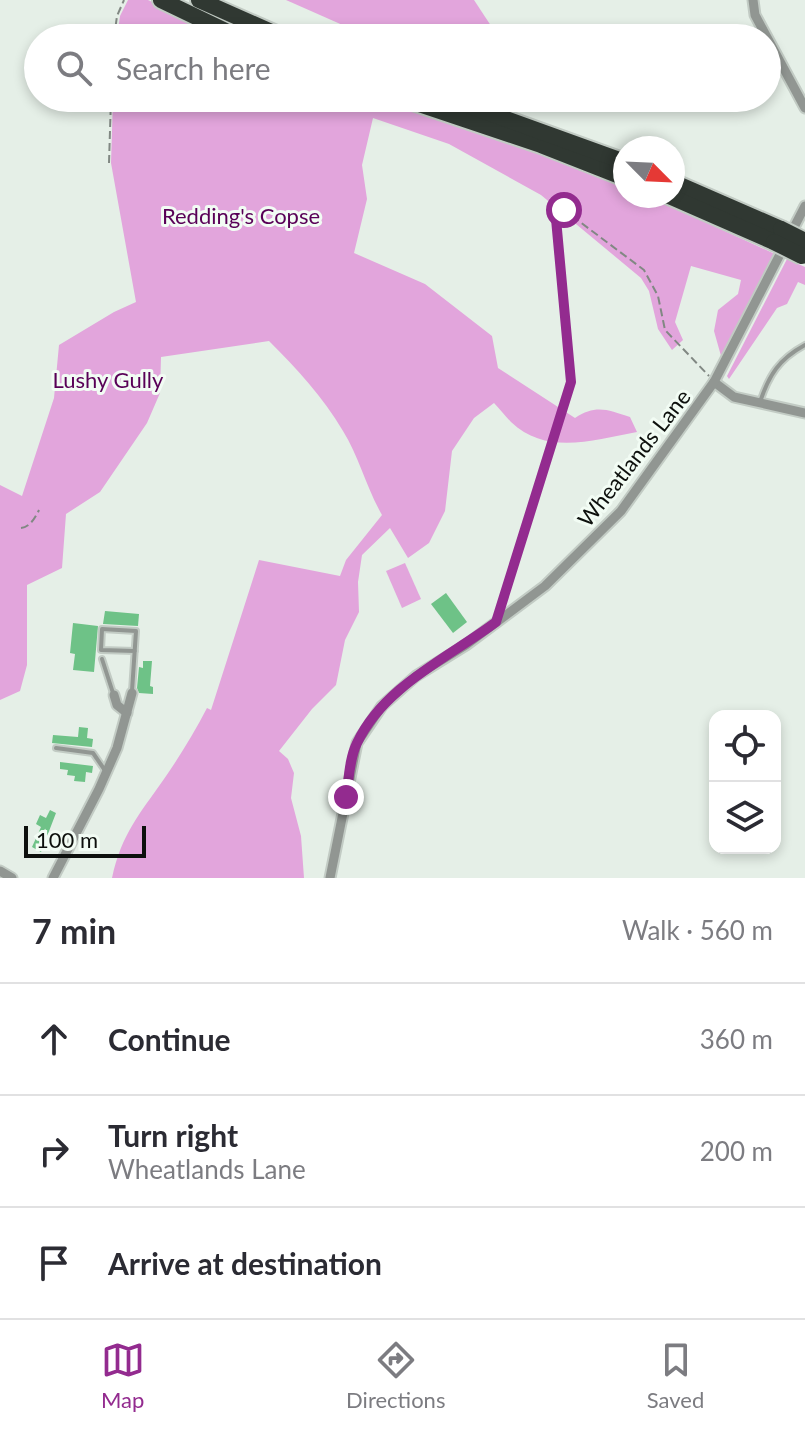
<!DOCTYPE html>
<html lang="en">
<head>
<meta charset="utf-8">
<style>
	:root { --surface:#fff; --page:#f7f7f7; --text:#2b2b33; --muted:#7c7c81; --line:#e1e1e2; --accent:#932b8f }
	body { margin:0; font-family:Lato,sans-serif; background:var(--page); color:var(--text) }
	.controls { position:absolute; right:24px; bottom:24px; display:grid; overflow:hidden; border-radius:16px; box-shadow:0 4px 12px #0003 }
	.controls button { width:72px; height:72px; display:grid; place-items:center; padding:0; border:0; border-bottom:2px solid var(--line); background:var(--surface); color:var(--text); font:40px sans-serif }
	.compass { position:absolute; left:613px; top:136px; width:72px; height:72px; border-radius:50%; background:var(--surface); box-shadow:0 4px 12px #0003; rotate:114deg }
	.scale { position:absolute; left:24px; bottom:20px; width:122px; box-sizing:border-box; padding-left:8px; border:4px solid #0d100d; border-top:0; font-size:22px; line-height:28px; white-space:nowrap; color:#0d100d; -webkit-text-stroke:6px #f2fcf4; paint-order:stroke }
	.stop { position:absolute; width:24px; height:24px; margin:-18px; border:6px solid #932b8f; border-radius:50%; background:#fff }
	.stop.end { background:#932b8f; border-color:#fff; box-shadow:0 2px 8px #0008 }
	.list { margin:0; padding:0; list-style:none }
	h2 { display:flex; justify-content:space-between; align-items:center; height:104px; margin:0; padding:0 32px; font-size:34px }
	h2 small { font-size:26px; font-weight:400; color:var(--muted) }
	.list li { display:grid; grid-template-columns:52px 1fr auto; gap:24px; align-items:center; box-sizing:border-box; height:112px; padding:0 32px; border-top:2px solid var(--line) }
	.list b { display:block; font-size:30px; white-space:nowrap }
	.list p { margin:0; font-size:26px; white-space:nowrap; color:var(--muted) }
	.list em { font-size:26px; font-style:normal; color:var(--muted) }
	.icon { flex:none; width:44px; height:44px; fill:none; stroke:currentColor; stroke-width:2; stroke-linecap:round; stroke-linejoin:round }
	.map { position:relative; flex:none; width:805px; height:878px; overflow:hidden }
	.search { position:absolute; background:var(--surface); box-shadow:0 4px 12px #0003; left:24px; right:24px; top:24px; height:88px; display:flex; align-items:center; gap:20px; box-sizing:border-box; padding:0 28px; border-radius:44px; color:var(--muted); font-size:30px }
	.sheet { height:440px; background:var(--surface) }
	nav { display:flex; justify-content:space-around; align-items:center; box-sizing:border-box; height:112px; border-top:2px solid var(--line); background:var(--surface); font-size:22px; color:var(--muted) }
	nav a { display:grid; justify-items:center; gap:4px }
	nav .on { color:var(--accent) }
	.map>svg:first-child { display:block }
	.green { fill:#e2a5dc }
	.building { fill:#6ec287 }
	.lines { fill:none; stroke-linecap:round; stroke-linejoin:round }
	.lane-casing { stroke:#c2cbc4; stroke-width:8 }
	.street-casing { stroke:#c2cbc4; stroke-width:13 }
	.highway-casing { stroke:#c2cbc4; stroke-width:20 }
	.path { stroke:#818883; stroke-width:2; stroke-dasharray:8 4; stroke-linecap:butt }
	.lane { stroke:#919692; stroke-width:4 }
	.street { stroke:#919692; stroke-width:9 }
	.highway { stroke:#303832; stroke-width:16 }
	.highway-bridge-casing { stroke:#c2cbc4; stroke-width:20; stroke-linecap:butt }
	.highway-bridge { stroke:#303832; stroke-width:16 }
	.route { stroke:#932b8f; stroke-width:10 }
	.labels { text-anchor:middle; stroke-width:6; stroke-linejoin:round; paint-order:stroke }
	.park-label { font-size:22px; fill:#590057; stroke:#f2fcf4 }
	.street-label { font-size:22px; fill:#0d100d; stroke:#f2fcf4 }
</style>
</head>
<body>
<div class="map">
<svg width="805" height="878" viewBox="0 0 805 878">
	<rect width="100%" height="100%" fill="#e5efe7"/>
	<g class="green">
		<path d="M128,0H148L229,38H117L120,16Z"/>
		<path d="M286,0H474L499,38H372Z"/>
		<path d="M113,98H385L609,179L625,186V196H648L775,254L723,363L714,331L718,310L738,294L741,280L691,266L675,322L683,340L672,350L658,329L649,291L641,278L541,195L449,144L373,118L362,165L367,199L354,253L425,284L492,336L498,368L575,418C596,404 608,410 630,417L637,432C593,440 547,456 511,422C505,416 500,409 494,403L474,418L452,451L445,511L429,543L408,558L390,528L362,555L358,582L359,612L345,640L336,685L312,709L279,751L288,759L294,773L291,798L301,836L304,878H112C122,833 139,815 164,779C180,756 194,733 207,708L211,710L259,560L340,576L346,560L382,515C367,489 359,457 343,431C323,397 297,369 269,341L161,357L160,393L147,423L100,492L66,514L62,568L27,585V665L20,691L0,700V485L22,496L54,398L59,345L114,312L136,302L111,163Z"/>
		<path d="M787,259L805,267V285L798,282L787,304L777,308L729,379L727,376Z"/>
		<path d="M405,563L421,599L402,608L386,571Z"/>
	</g>
	<g class="building">
		<path d="M446,593L467,622L453,633L431,604Z"/>
		<path d="M105,611L139,614L138,626L103,624Z"/>
		<path d="M73,623L98,626L94,672L73,670L75,654L70,653Z"/>
		<path d="M143,661H152L150,686L153,687V694L139,693L137,688L139,667L143,668Z"/>
		<path d="M79,727L88,728L87,738L93,739L92,747L52,743L53,735L78,737Z"/>
		<path d="M60,762L93,766L92,773L86,772L85,782L74,781L75,776L67,775L68,770L60,769Z"/>
		<path d="M50,810L56,813L41,852L32,847L41,827L36,824L40,815L46,818Z"/>
	</g>
	<g class="lines">
		<g class="lane-casing">
			<g id="lane">
				<path d="M760,402C769,375 779,359 805,345"/>
				<path d="M102,659L113,693"/>
				<path d="M132,691L136,631L102,629L101,650L135,651"/>
				<path d="M56,748L93,753L104,769"/>
			</g>
		</g>
		<g class="street-casing">
			<g id="street">
				<path d="M753,0L755,15L805,108"/>
				<path d="M714,382L734,397L805,413"/>
				<path d="M114,695L117,705L127,713"/>
				<path d="M0,871L12,878"/>
				<path d="M53,878L99,789L117,748L132,693"/>
				<path d="M330,878L357,743L382,706L416,676L466,645L545,586L621,511L714,382L805,206"/>
			</g>
		</g>
		<g class="highway-casing">
			<g id="highway">
				<path d="M161,0L240,38"/>
				<path d="M199,0L285,38"/>
				<path d="M401,98L541,145L625,178"/>
				<path d="M448,98L625,162"/>
				<path d="M673,182L781,229"/>
				<path d="M669,196L774,242"/>
			</g>
		</g>
		<g class="path">
			<path d="M114,38L117,16L124,0"/>
			<path d="M109,163L111,98"/>
			<path d="M21,528C30,527 35,518 39,510"/>
			<path d="M500,609L571,382L555,208L564,210L644,270L658,296L665,330L709,376"/>
		</g>
		<use href="#lane" class="lane"/>
		<use href="#street" class="street"/>
		<use href="#highway" class="highway"/>
		<g class="highway-bridge-casing">
			<g id="highway-bridge">
				<path d="M781,229L805,241"/>
				<path d="M774,242L802,256"/>
			</g>
		</g>
		<use href="#highway-bridge" class="highway-bridge"/>
	</g>
	<g class="lines">
		<path class="route" d="M346,797C349,780 349,759 357,743C384,686 448,658 496,622L571,382L555,208L564,210"/>
	</g>
	<g class="labels">
		<g class="park-label">
			<text x="241" y="224">Redding's Copse</text>
			<text x="108" y="388">Lushy Gully</text>
		</g>
		<g class="street-label">
			<text transform="translate(634 458) rotate(-52)" y="8">Wheatlands Lane</text>
		</g>
	</g>
</svg>
<div class="controls">
<button><svg class="icon" aria-label="locate" viewBox="0 0 24 24"><circle cx="12" cy="12" r="6"/><path d="M12 2v4M12 18v4M2 12h4M18 12h4"/></svg></button>
<button><svg class="icon" aria-label="layers" viewBox="0 0 24 24"><path d="M12 4l9 5-9 5-9-5zM3 14l9 5 9-5"/></svg></button>
</div>
<svg class="compass" viewBox="-18 -18 36 36"><path d="M0-13l5 13h-10z" fill="#e53935"/><path d="M0 13l5-13h-10z" fill="#7c7c81"/></svg>
<div class="scale">100 m</div>
<div class="stop" style="left:564px;top:210px"></div>
<div class="stop end" style="left:346px;top:797px"></div>
<div class="search"><svg class="icon" aria-label="search" viewBox="0 0 24 24"><circle cx="10" cy="10" r="6"/><path d="M15 15l6 6"/></svg>Search here</div>
</div>
<section class="sheet">
<h2>7 min<small>Walk · 560 m</small></h2>
<ul class="list">
<li><svg class="icon" aria-label="ahead" viewBox="0 0 24 24"><path d="M12 20V5M6 11l6-6 6 6"/></svg><div><b>Continue</b></div><em>360 m</em></li>
<li><svg class="icon" aria-label="right" viewBox="0 0 24 24"><path d="M7 20v-9h11M14 6l5 5-5 5"/></svg><div><b>Turn right</b><p>Wheatlands Lane</p></div><em>200 m</em></li>
<li><svg class="icon" aria-label="arrive" viewBox="0 0 24 24"><path d="M6 21V4h12l-3 4 3 4H6"/></svg><div><b>Arrive at destination</b></div></li>
</ul>
</section>
<nav>
<a class="on"><svg class="icon" aria-label="map" viewBox="0 0 24 24"><path d="M3 6l6-2 6 2 6-2v14l-6 2-6-2-6 2zM9 4v14M15 6v14"/></svg>Map</a>
<a><svg class="icon" aria-label="directions" viewBox="0 0 24 24"><path d="M12 3l9 9-9 9-9-9zM9 14v-3h6M13 9l2 2-2 2"/></svg>Directions</a>
<a><svg class="icon" aria-label="saved" viewBox="0 0 24 24"><path d="M7 4h10v16l-5-4-5 4z"/></svg>Saved</a>
</nav>
</body>
</html>
